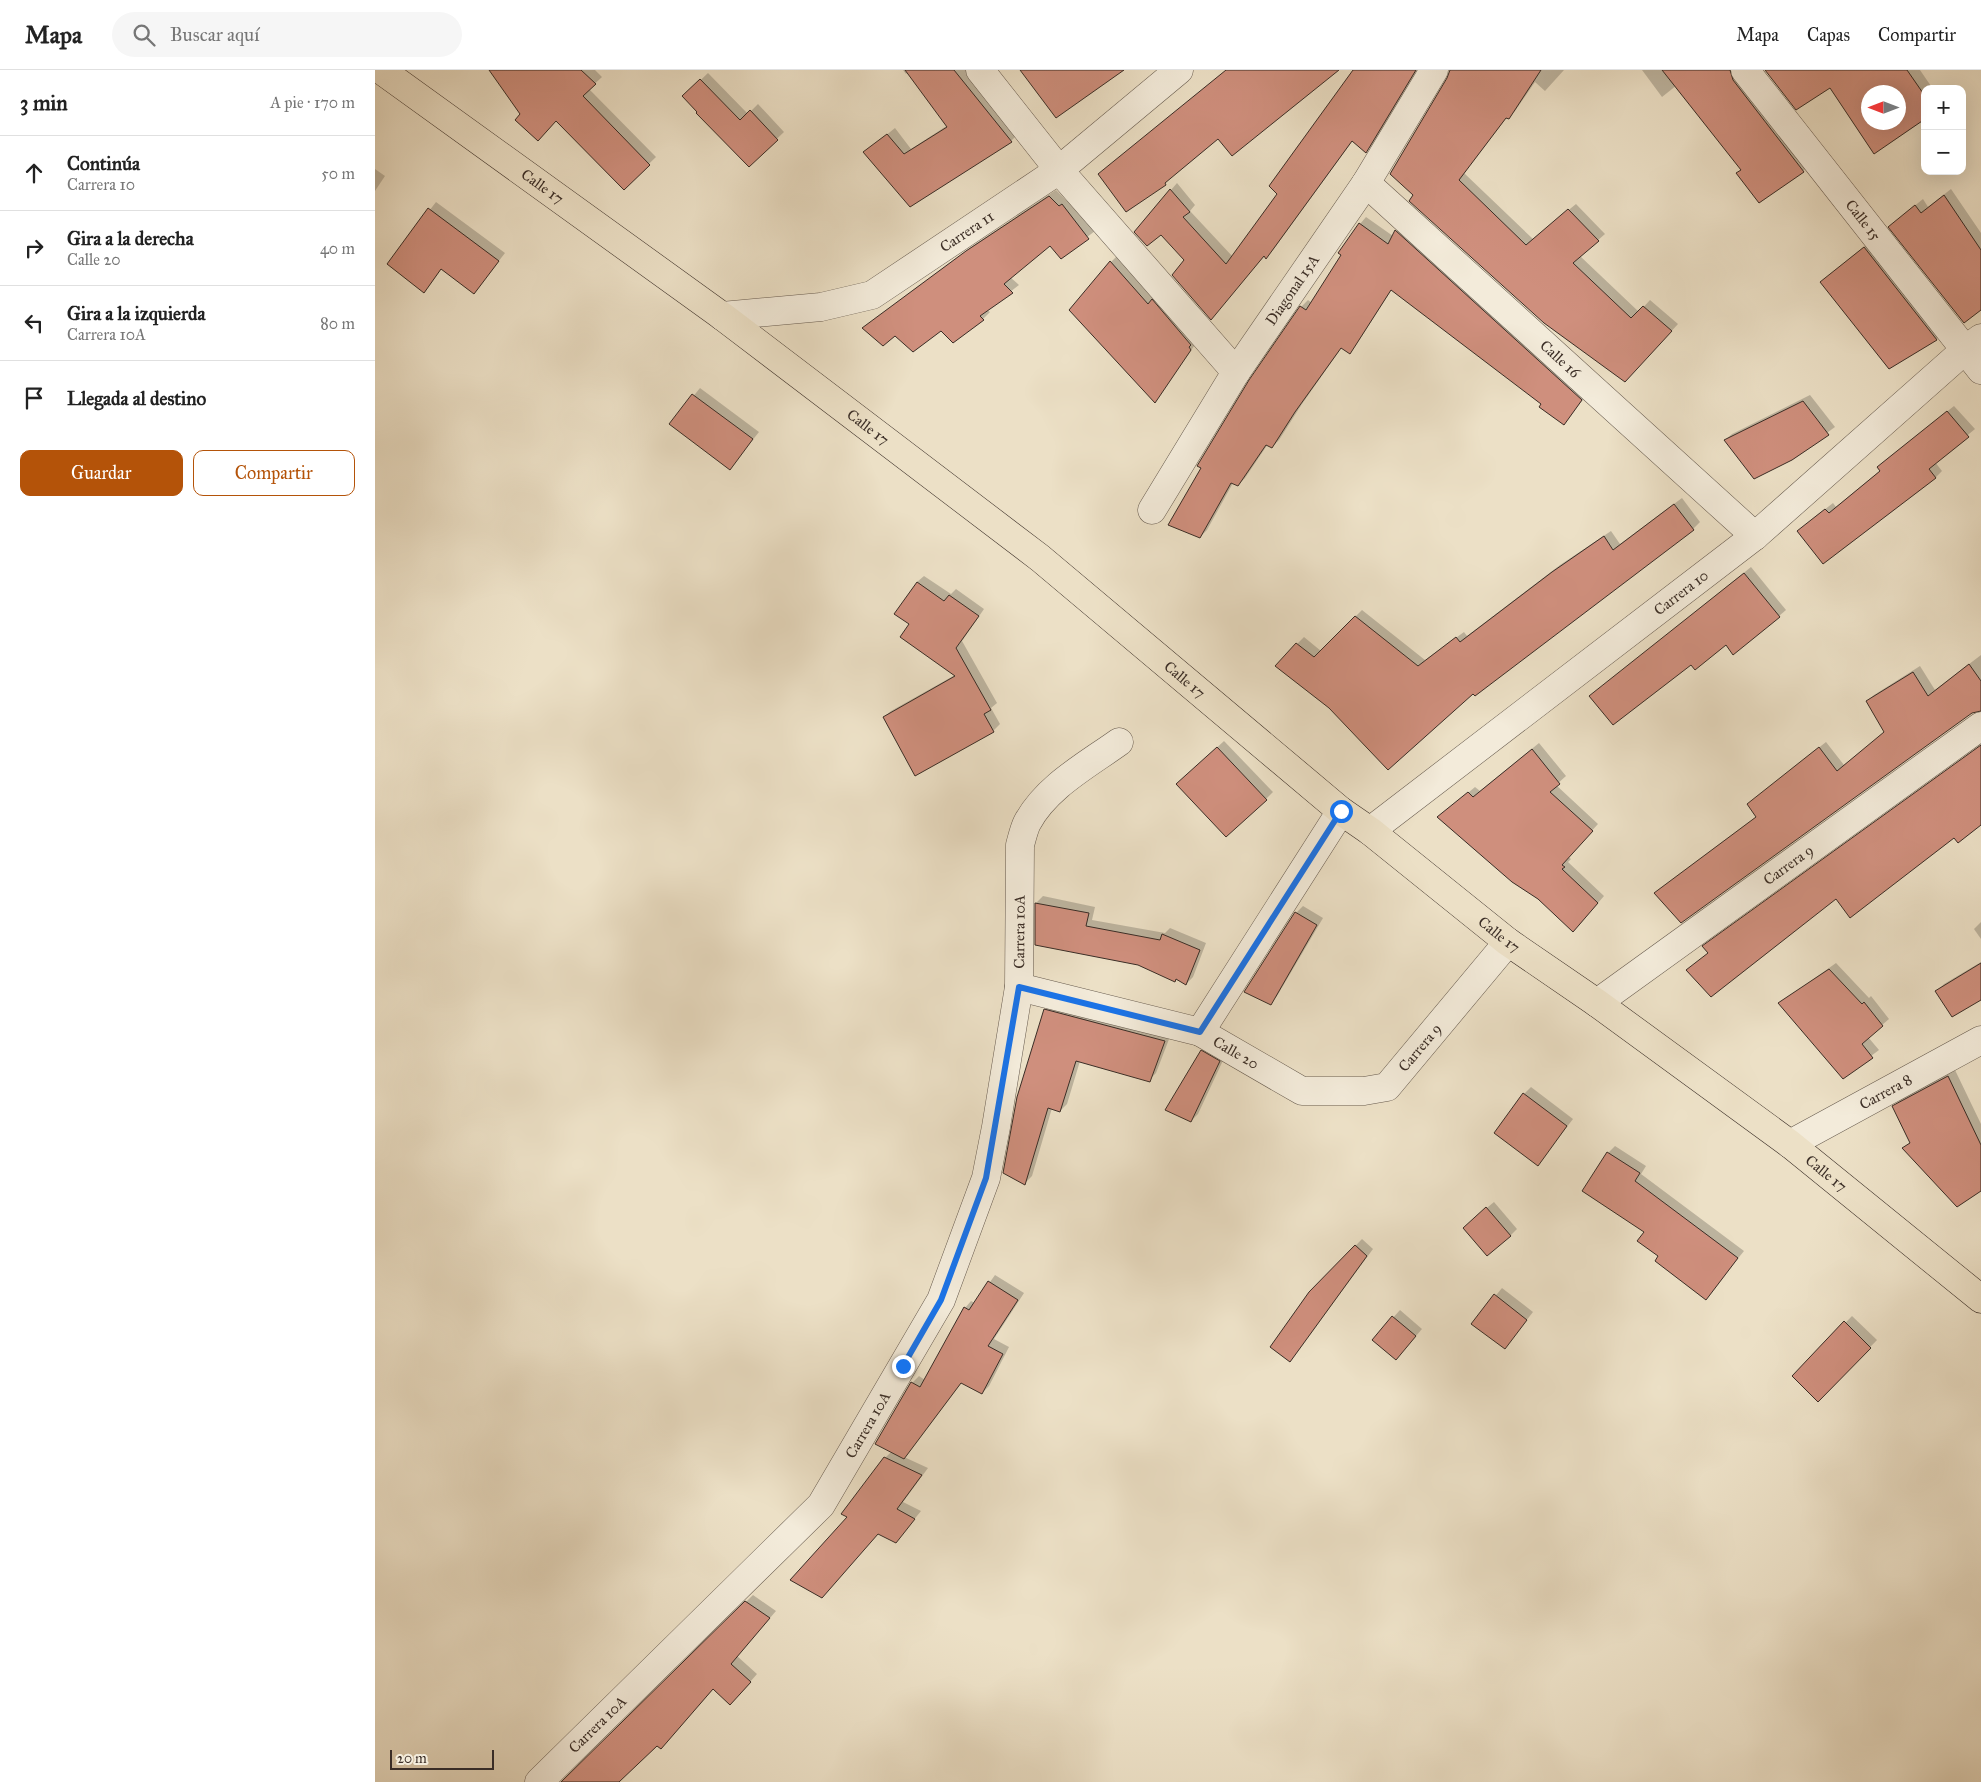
<!DOCTYPE html>
<html lang="es">
<head>
<meta charset="utf-8">
<style>
	:root { --surface:#fff; --page:#f6f6f6; --text:#222; --muted:#767676; --line:#e0e0e0; --accent:#b45309 }
	body { margin:0; font-family:"IM FELL Great Primer",serif; background:var(--page); color:var(--text) }
	.controls { position:absolute; right:15px; top:15px; display:grid; overflow:hidden; border-radius:10px; box-shadow:0 5px 20px #0002 }
	.controls button { width:45px; height:45px; display:grid; place-items:center; padding:0; border:0; border-bottom:1px solid var(--line); background:var(--surface); color:var(--text); font:25px sans-serif }
	.compass { position:absolute; left:1486px; top:15px; width:45px; height:45px; border-radius:50%; background:var(--surface); box-shadow:0 5px 20px #0002; rotate:270deg }
	.scale { position:absolute; left:15px; bottom:12px; width:104px; box-sizing:border-box; padding-left:5px; border:2px solid #3a2d26; border-top:0; font-size:14px; line-height:18px; white-space:nowrap; color:#3a2d26; -webkit-text-stroke:4px #f3ebda; paint-order:stroke }
	.stop { position:absolute; width:15px; height:15px; margin:-11px; border:4px solid #1a73e8; border-radius:50%; background:#fff }
	.stop.end { background:#1a73e8; border-color:#fff; box-shadow:0 1px 5px #0008 }
	.list { margin:0; padding:0; list-style:none }
	h2 { display:flex; justify-content:space-between; align-items:center; height:65px; margin:0; padding:0 20px; font-size:21px }
	h2 small { font-size:16px; font-weight:400; color:var(--muted) }
	.list li { display:grid; grid-template-columns:32px 1fr auto; gap:15px; align-items:center; box-sizing:border-box; height:75px; padding:0 20px; border-top:1px solid var(--line) }
	.list b { display:block; font-size:19px; white-space:nowrap }
	.list p { margin:0; font-size:16px; white-space:nowrap; color:var(--muted) }
	.list em { font-size:16px; font-style:normal; color:var(--muted) }
	.actions { display:flex; gap:10px; padding:15px 20px }
	.actions a { flex:1; padding:11px 0; border:1px solid var(--accent); border-radius:10px; text-align:center; font-size:18px; color:var(--accent) }
	.actions .main { background:var(--accent); color:#fff }
	.icon { flex:none; width:28px; height:28px; fill:none; stroke:currentColor; stroke-width:2; stroke-linecap:round; stroke-linejoin:round }
	.map { position:relative; flex:none; width:1606px; height:1712px; overflow:hidden }
	header { display:flex; align-items:center; gap:30px; box-sizing:border-box; height:70px; padding:0 25px; background:var(--surface); border-bottom:1px solid var(--line) }
	header strong { font-size:24px }
	nav { display:flex; gap:28px; margin-inline-start:auto; font-size:18px }
	.search { width:350px; height:45px; background:var(--page); display:flex; align-items:center; gap:12px; box-sizing:border-box; padding:0 18px; border-radius:28px; color:var(--muted); font-size:19px }
	main { display:flex }
	aside { flex:1; background:var(--surface) }
	.map>svg:first-child { display:block }
	.shadow { fill:#0003; fill-rule:evenodd }
	.building { fill:#cf8f7d; stroke:#3a2d26; fill-rule:evenodd }
	.lines { fill:none; stroke-linecap:round; stroke-linejoin:round }
	.street-casing { stroke:#665a4e; stroke-width:29 }
	.highway-casing { stroke:#3a2d26; stroke-width:29 }
	.street { stroke:#f3ebda; stroke-width:28 }
	.highway { stroke:#ece0c6; stroke-width:28 }
	.route { stroke:#1a73e8; stroke-width:6 }
	.labels { text-anchor:middle; stroke-width:4.5; stroke-linejoin:round; paint-order:stroke }
	.street-label { font-size:15px; fill:#3a2d26; stroke:#f3ebda }
</style>
</head>
<body>
<header>
<strong>Mapa</strong>
<div class="search"><svg class="icon" aria-label="search" viewBox="0 0 24 24"><circle cx="10" cy="10" r="6"/><path d="M15 15l6 6"/></svg>Buscar aquí</div>
<nav><a>Mapa</a><a>Capas</a><a>Compartir</a></nav>
</header>
<main>
<aside>
<h2>3 min<small>A pie · 170 m</small></h2>
<ul class="list">
<li><svg class="icon" aria-label="ahead" viewBox="0 0 24 24"><path d="M12 20V5M6 11l6-6 6 6"/></svg><div><b>Continúa</b><p>Carrera 10</p></div><em>50 m</em></li>
<li><svg class="icon" aria-label="right" viewBox="0 0 24 24"><path d="M7 20v-9h11M14 6l5 5-5 5"/></svg><div><b>Gira a la derecha</b><p>Calle 20</p></div><em>40 m</em></li>
<li><svg class="icon" aria-label="left" viewBox="0 0 24 24"><path d="M17 20v-9H6M10 6l-5 5 5 5"/></svg><div><b>Gira a la izquierda</b><p>Carrera 10A</p></div><em>80 m</em></li>
<li><svg class="icon" aria-label="arrive" viewBox="0 0 24 24"><path d="M6 21V4h12l-3 4 3 4H6"/></svg><div><b>Llegada al destino</b></div></li>
</ul>
<div class="actions"><a class="main">Guardar</a><a>Compartir</a></div>
</aside>
<div class="map">
<svg width="1606" height="1712" viewBox="0 0 1606 1712">
	<rect width="100%" height="100%" fill="#ece0c6"/>
	<filter id="stains"><feTurbulence type="fractalNoise" baseFrequency=".004" numOctaves="4"/><feColorMatrix values="0 0 0 0 .2 0 0 0 0 .09 0 0 0 0 .02 0 0 0 .5 -.17"/></filter>
	<radialGradient id="worn" r=".72"><stop offset=".6" stop-color="#630" stop-opacity="0"/><stop offset="1" stop-color="#630" stop-opacity=".3"/></radialGradient>
	<g class="shadow">
		<path d="M116,0H220L227,7L214,19L281,87L249,118L182,49L147,44Z"/>
		<path d="M528,0H591L643,64L636,71L535,135L489,83L520,58L536,79L573,55L533,2L531,4Z"/>
		<path d="M980,0H1042L997,75L991,82L978,70L898,180L891,187L890,185L836,248L810,190L796,120L802,113L820,135L815,141L858,187L903,123Z"/>
		<path d="M1076,0H1189L1170,21L1160,12L1140,41L1132,47L1089,103L1158,169L1201,134L1230,164L1205,186L1264,242L1275,230L1303,254L1257,304L1039,124Z"/>
		<path d="M1267,0H1365L1436,94L1428,101L1362,103L1367,99L1302,15L1287,27Z"/>
		<path d="M1391,0H1545L1558,19H1550V47L1499,82L1455,16ZM1494,22H1524V52H1494Z"/>
		<path d="M333,3L373,44L383,34L409,62L374,96L309,26Z"/>
		<path d="M0,99L10,106L0,121Z"/>
		<path d="M1576,119L1606,163V238L1522,150L1548,129L1553,137Z"/>
		<path d="M681,120L692,131L694,128L720,161L686,187L676,174L635,207L644,215L612,240L615,242L608,249L566,259L520,264L488,258L599,175Z"/>
		<path d="M61,132L130,183L99,223L67,198L49,221L13,194Z"/>
		<path d="M991,147L1018,166L1027,154L1213,323L1189,354L1167,334L1017,219L981,275L974,282L967,277L927,334L904,370L897,377L893,374L870,408L863,415L858,413L832,460L825,467L926,237L933,230L937,233L985,154Z"/>
		<path d="M1496,171L1568,262L1562,269L1515,297L1453,206Z"/>
		<path d="M742,186L822,272L780,331L736,192Z"/>
		<path d="M325,318L384,362L355,398L296,354Z"/>
		<path d="M1435,325L1460,357L1416,389L1350,370L1357,364Z"/>
		<path d="M1579,336L1600,359L1560,392L1567,401L1560,408L1430,455L1458,433L1461,437L1506,400L1511,390Z"/>
		<path d="M1307,428L1325,452L1318,459L1100,624L1099,622L1013,699L922,574L929,567L946,581L987,540L1050,590L1089,562L1092,566L1185,495L1236,461L1245,474Z"/>
		<path d="M1376,497L1411,540L1404,546L1351,573L1216,626Z"/>
		<path d="M549,506L576,524L581,519L609,539L587,571L622,633L616,638L625,654L618,661L509,647L516,641L580,605L536,554L542,512Z"/>
		<path d="M1606,585V640L1596,642L1280,823L1382,746L1380,728L1451,672L1469,695L1510,662L1492,631L1499,625L1545,596L1560,620Z"/>
		<path d="M849,671L898,722L891,729L810,707Z"/>
		<path d="M1164,673L1191,706L1181,715L1223,754L1193,787L1196,789L1193,792L1229,826L1205,854L1164,828L1064,747L1100,717L1105,721Z"/>
		<path d="M1606,675V753L1461,827L1334,882L1329,876Z"/>
		<path d="M668,826L720,837L717,850L790,863L795,858L831,873L818,907L811,914L763,894L661,874V833Z"/>
		<path d="M928,836L948,848L902,926L895,933L921,843Z"/>
		<path d="M1606,852V869L1599,859Z"/>
		<path d="M1606,892V928L1562,921L1569,914Z"/>
		<path d="M1461,893L1494,928L1496,926L1514,949L1493,967L1504,980L1468,1007L1405,933Z"/>
		<path d="M676,933L796,964L781,1003L774,1010L705,991L692,1034L685,1041L677,1038L657,1106L650,1113L670,940Z"/>
		<path d="M833,974L851,984L823,1044L816,1051L826,981Z"/>
		<path d="M1580,1000L1606,1054V1120L1529,1078L1536,1071L1519,1036L1526,1029Z"/>
		<path d="M1156,1017L1198,1049L1163,1094L1149,1024Z"/>
		<path d="M1240,1076L1271,1096L1266,1104L1369,1181L1331,1228L1284,1186L1233,1083Z"/>
		<path d="M1119,1132L1142,1159L1135,1166L1096,1151Z"/>
		<path d="M987,1169L998,1179L915,1291L935,1223Z"/>
		<path d="M620,1205L649,1223L619,1269L634,1277L614,1316L607,1323L587,1312L529,1387L553,1398L528,1432L546,1441L521,1472L474,1447L510,1388L517,1381L537,1313L544,1306L550,1310L590,1238L596,1231L600,1233Z"/>
		<path d="M1127,1218L1158,1242L1136,1270L1098,1253Z"/>
		<path d="M1025,1240L1047,1259L1028,1281L999,1269Z"/>
		<path d="M1477,1246L1502,1270L1443,1331L1419,1306Z"/>
		<path d="M378,1525L401,1541L362,1586L382,1604L362,1627L339,1618L292,1670L282,1674L240,1712H193L190,1710Z"/>
	</g>
	<g class="building">
		<path d="M114,0H206L221,14L208,26L275,95L249,120L181,51L163,71L140,50L145,44Z"/>
		<path d="M530,0H579L637,72L535,137L488,82L512,64L529,84L572,57Z"/>
		<path d="M645,0H749L681,48Z"/>
		<path d="M851,0H964L857,86L843,69L790,113L791,115L751,142L723,104Z"/>
		<path d="M978,0H1041L991,83L977,71L891,189L889,186L836,250L797,205L809,190L786,165L772,176L759,162L795,119L815,142L808,147L851,194L902,124L894,116Z"/>
		<path d="M1075,0H1166L1134,49L1131,48L1084,110L1151,175L1193,139L1224,171L1198,193L1256,248L1268,236L1297,261L1250,312L1169,253L1034,131L1038,125L1015,104L1072,8Z"/>
		<path d="M1287,0H1355L1358,10L1429,102L1384,133L1361,103L1366,100Z"/>
		<path d="M1390,0H1532L1550,26V49L1499,84L1455,18L1421,40ZM1494,22H1524V52H1494Z"/>
		<path d="M325,9L365,50L375,40L403,70L374,97L321,43L322,42L307,26Z"/>
		<path d="M1569,125L1606,180V240L1589,253L1513,157L1540,135L1546,143Z"/>
		<path d="M674,126L684,136L687,134L714,169L686,189L675,176L629,214L638,223L605,246L609,250L578,273L566,261L538,282L520,266L508,276L487,258L591,181Z"/>
		<path d="M53,138L124,191L99,224L66,199L49,223L12,194Z"/>
		<path d="M984,153L1013,174L1020,160L1207,330L1189,355L1164,337L1166,334L1016,220L975,284L966,278L920,342L897,378L891,375L863,416L856,413L825,468L793,455L826,398L822,396L874,310L925,236L931,240L966,185L963,183Z"/>
		<path d="M1489,177L1562,270L1514,299L1445,212Z"/>
		<path d="M735,191L773,234L777,229L816,275L814,277L816,280L780,333L694,240Z"/>
		<path d="M317,324L378,369L355,400L294,354Z"/>
		<path d="M1428,331L1454,365L1417,390L1379,409L1349,370Z"/>
		<path d="M1572,341L1594,367L1554,399L1561,408L1448,494L1422,461L1450,439L1454,443L1505,401L1502,397Z"/>
		<path d="M1299,434L1319,460L1100,626L1098,624L1013,700L954,638L900,596L921,573L939,587L980,546L1043,596L1081,567L1085,572L1177,502L1229,466L1238,480Z"/>
		<path d="M1369,503L1405,547L1358,585L1351,575L1320,600L1316,595L1238,655L1214,626Z"/>
		<path d="M542,512L569,531L574,525L604,546L581,578L616,640L609,644L619,662L540,706L508,647L580,606L525,567L534,554L519,544Z"/>
		<path d="M1594,594L1606,611V641L1597,643L1306,853L1279,823L1381,747L1372,734L1444,677L1462,701L1509,662L1491,631L1538,602L1553,626Z"/>
		<path d="M1606,675V755L1583,773L1579,768L1475,848L1461,829L1336,927L1311,900L1333,883L1327,876Z"/>
		<path d="M842,677L892,730L851,767L801,714Z"/>
		<path d="M1157,679L1185,714L1175,722L1218,761L1187,795L1190,797L1187,799L1223,833L1198,862L1163,829L1137,812L1062,747L1093,722L1098,727Z"/>
		<path d="M660,833L714,843L711,856L785,870L787,864L825,880L811,915L801,909L800,912L763,895L660,875Z"/>
		<path d="M920,842L942,855L896,935L869,922Z"/>
		<path d="M1606,893V930L1577,947L1560,921Z"/>
		<path d="M1454,899L1487,934L1489,932L1508,956L1487,974L1498,988L1468,1009L1403,933Z"/>
		<path d="M669,939L790,971L775,1012L701,991L685,1042L673,1038L650,1115L628,1103L642,1027Z"/>
		<path d="M826,980L845,991L816,1052L790,1040Z"/>
		<path d="M1573,1006L1606,1075V1121L1582,1137L1527,1078L1535,1073L1517,1036Z"/>
		<path d="M1148,1023L1192,1056L1163,1096L1119,1063Z"/>
		<path d="M1232,1082L1265,1103L1260,1111L1363,1188L1331,1230L1280,1191L1283,1186L1262,1171L1269,1162L1207,1121Z"/>
		<path d="M1111,1137L1136,1166L1112,1186L1088,1158Z"/>
		<path d="M980,1175L992,1186L915,1292L895,1277L934,1222Z"/>
		<path d="M613,1211L643,1230L613,1276L628,1284L607,1324L586,1313L529,1389L500,1374L536,1312L545,1317L589,1237L594,1240Z"/>
		<path d="M1119,1224L1152,1250L1130,1279L1096,1254Z"/>
		<path d="M1017,1246L1041,1266L1021,1290L997,1270Z"/>
		<path d="M1469,1251L1496,1278L1443,1332L1417,1306Z"/>
		<path d="M509,1387L547,1405L522,1439L540,1449L521,1473L503,1464L447,1528L415,1510L472,1447L466,1444Z"/>
		<path d="M370,1531L395,1548L356,1594L376,1612L355,1635L338,1619L286,1679L282,1676L244,1712H186Z"/>
	</g>
	<g class="lines">
		<g class="street-casing">
			<g id="street">
				<path d="M605,0L684,100L861,302"/>
				<path id="s1" d="M1370,0L1606,300"/>
				<path id="s2" d="M991,113L1380,466"/>
				<path id="s3" d="M347,246L446,237L497,225L684,100L804,0"/>
				<path id="s4" d="M777,440L861,302L991,113L1059,0"/>
				<path id="s5" d="M995,761L1380,466L1590,280L1606,268"/>
				<path id="s6" d="M644,917L825,962L927,1021H989L1012,1017L1133,872"/>
				<path id="s7" d="M1222,933L1606,656"/>
				<path d="M825,962L966,741"/>
				<path id="s8" d="M1415,1074L1606,970"/>
				<path id="s9" d="M164,1712L446,1435L566,1230L611,1108L621,1057L644,917L645,775C647,768 649,759 652,753C671,717 712,695 744,672"/>
			</g>
		</g>
		<g class="highway-casing">
			<g id="highway">
				<path id="s10" d="M6,0L347,246L665,488L966,741L995,761L1133,872L1222,933L1415,1074L1606,1229"/>
			</g>
		</g>
		<use href="#street" class="street"/>
		<use href="#highway" class="highway"/>
	</g>
	<g class="lines">
		<path class="route" d="M528,1296L566,1230L611,1108L644,917L825,962L966,741"/>
	</g>
	<g class="labels">
		<g class="street-label">
			<text dy="5" stroke="none"><textPath href="#s10" startOffset="199">Calle 17</textPath></text>
			<text dy="5" stroke="none"><textPath href="#s1" startOffset="191">Calle 15</textPath></text>
			<text dy="5" stroke="none"><textPath href="#s3" startOffset="266">Carrera 11</textPath></text>
			<text dy="5" stroke="none"><textPath href="#s4" startOffset="261">Diagonal 15A</textPath></text>
			<text dy="5" stroke="none"><textPath href="#s2" startOffset="262">Calle 16</textPath></text>
			<text dy="5" stroke="none"><textPath href="#s10" startOffset="604">Calle 17</textPath></text>
			<text dy="5" stroke="none"><textPath href="#s5" startOffset="392">Carrera 10</textPath></text>
			<text dy="5" stroke="none"><textPath href="#s10" startOffset="1009">Calle 17</textPath></text>
			<text dy="5" stroke="none"><textPath href="#s7" startOffset="236">Carrera 9</textPath></text>
			<text dy="5" stroke="none"><textPath href="#s9" startOffset="1012">Carrera 10A</textPath></text>
			<text dy="5" stroke="none"><textPath href="#s10" startOffset="1414">Calle 17</textPath></text>
			<text dy="5" stroke="none"><textPath href="#s6" startOffset="441">Carrera 9</textPath></text>
			<text dy="5" stroke="none"><textPath href="#s6" startOffset="228">Calle 20</textPath></text>
			<text dy="5" stroke="none"><textPath href="#s8" startOffset="109">Carrera 8</textPath></text>
			<text dy="5" stroke="none"><textPath href="#s10" startOffset="1819">Calle 17</textPath></text>
			<text dy="5" stroke="none"><textPath href="#s9" startOffset="488">Carrera 10A</textPath></text>
			<text dy="5" stroke="none"><textPath href="#s9" startOffset="82">Carrera 10A</textPath></text>
		</g>
	</g>
	<rect width="100%" height="100%" filter="url(#stains)"/>
	<rect width="100%" height="100%" fill="url(#worn)"/>
</svg>
<div class="controls">
<button>+</button>
<button>−</button>
</div>
<svg class="compass" viewBox="-18 -18 36 36"><path d="M0-13l5 13h-10z" fill="#e53935"/><path d="M0 13l5-13h-10z" fill="#767676"/></svg>
<div class="scale">20 m</div>
<div class="stop" style="left:966px;top:741px"></div>
<div class="stop end" style="left:528px;top:1296px"></div>
</div>
</main>
</body>
</html>
